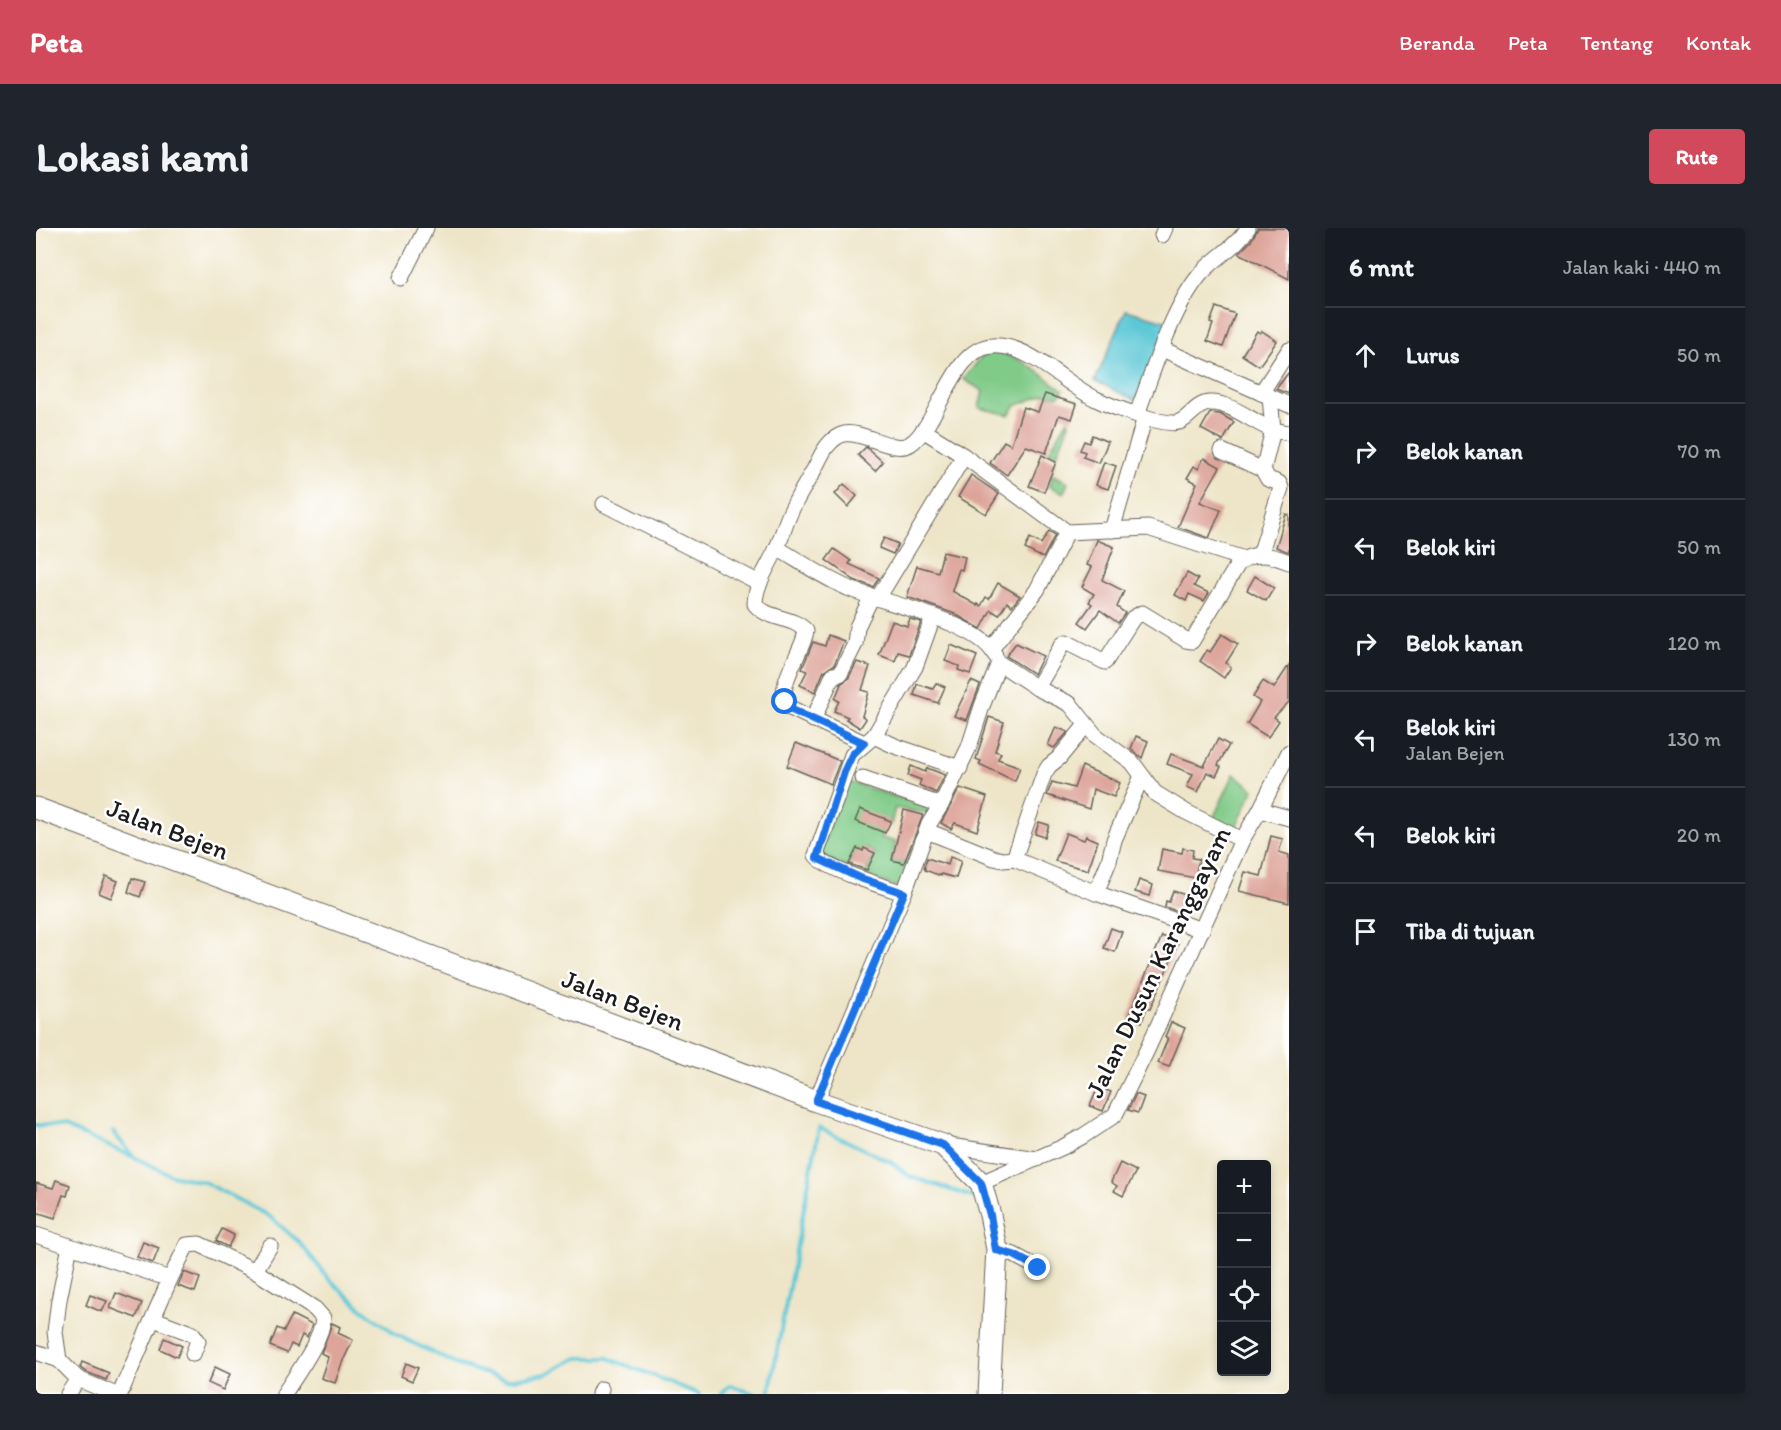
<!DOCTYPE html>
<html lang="id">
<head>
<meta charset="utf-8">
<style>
	:root { --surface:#171b24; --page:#20242c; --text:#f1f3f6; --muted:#9ea1a6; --line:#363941; --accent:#d1495b }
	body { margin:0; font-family:Itim,sans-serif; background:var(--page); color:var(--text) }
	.controls { position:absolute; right:18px; bottom:18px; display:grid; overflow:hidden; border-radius:6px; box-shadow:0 3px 9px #0003 }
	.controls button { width:54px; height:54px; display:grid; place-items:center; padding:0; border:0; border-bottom:2px solid var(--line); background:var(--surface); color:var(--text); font:30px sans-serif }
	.stop { position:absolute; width:18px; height:18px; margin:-14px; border:4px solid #1a73e8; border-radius:50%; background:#fff }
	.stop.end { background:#1a73e8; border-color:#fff; box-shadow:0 2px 6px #0008 }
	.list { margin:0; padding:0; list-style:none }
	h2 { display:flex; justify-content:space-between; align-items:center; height:78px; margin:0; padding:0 24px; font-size:26px }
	h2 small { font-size:20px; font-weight:400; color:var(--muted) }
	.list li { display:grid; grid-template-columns:39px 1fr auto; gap:18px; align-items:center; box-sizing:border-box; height:96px; padding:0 24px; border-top:2px solid var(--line) }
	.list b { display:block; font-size:22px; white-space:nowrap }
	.list p { margin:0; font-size:20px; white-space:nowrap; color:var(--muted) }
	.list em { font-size:20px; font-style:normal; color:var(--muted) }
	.icon { flex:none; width:33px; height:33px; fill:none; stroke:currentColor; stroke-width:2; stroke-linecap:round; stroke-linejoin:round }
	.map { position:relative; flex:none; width:1253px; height:1166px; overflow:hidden; border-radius:6px }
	header { display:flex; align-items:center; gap:36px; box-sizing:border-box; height:84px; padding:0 30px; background:var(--accent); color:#fff }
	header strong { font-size:28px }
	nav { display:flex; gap:33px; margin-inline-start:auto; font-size:21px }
	.intro { display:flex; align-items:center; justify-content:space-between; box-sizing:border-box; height:144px; padding:0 36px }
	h1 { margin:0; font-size:42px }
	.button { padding:15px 27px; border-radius:6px; background:var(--accent); color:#fff; font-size:21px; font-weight:700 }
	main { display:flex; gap:36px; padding:0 36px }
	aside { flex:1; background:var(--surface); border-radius:6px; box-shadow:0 3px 9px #0003 }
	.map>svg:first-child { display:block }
	.green { fill:#80cb88; stroke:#4e7452; stroke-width:1.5 }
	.water { fill:#5cc7d6; stroke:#3c7279; stroke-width:1.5 }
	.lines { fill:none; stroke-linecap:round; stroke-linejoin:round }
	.stream { stroke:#5cc7d6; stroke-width:4 }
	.building { fill:#dda49a }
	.street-casing { stroke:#666258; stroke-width:17 }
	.secondary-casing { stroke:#666258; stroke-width:23 }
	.street { stroke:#fff; stroke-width:15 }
	.secondary { stroke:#fff; stroke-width:21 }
	.route { stroke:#1a73e8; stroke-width:8 }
	.labels { text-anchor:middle; stroke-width:5; stroke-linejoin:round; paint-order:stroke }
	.street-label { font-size:26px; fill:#1c1c1c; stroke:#fff }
</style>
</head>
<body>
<header>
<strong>Peta</strong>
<nav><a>Beranda</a><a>Peta</a><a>Tentang</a><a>Kontak</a></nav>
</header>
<div class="intro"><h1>Lokasi kami</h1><a class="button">Rute</a></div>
<main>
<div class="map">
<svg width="1253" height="1166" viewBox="0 0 1253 1166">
	<rect width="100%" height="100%" fill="#fff"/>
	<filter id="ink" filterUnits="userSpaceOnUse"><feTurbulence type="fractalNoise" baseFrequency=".0167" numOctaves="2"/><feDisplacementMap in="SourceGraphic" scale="12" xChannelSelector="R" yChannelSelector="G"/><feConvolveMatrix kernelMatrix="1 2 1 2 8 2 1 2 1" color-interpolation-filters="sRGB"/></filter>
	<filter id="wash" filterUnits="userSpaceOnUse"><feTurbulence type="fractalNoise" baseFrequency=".008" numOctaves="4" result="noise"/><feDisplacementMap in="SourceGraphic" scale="24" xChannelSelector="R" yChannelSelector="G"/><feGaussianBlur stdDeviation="1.35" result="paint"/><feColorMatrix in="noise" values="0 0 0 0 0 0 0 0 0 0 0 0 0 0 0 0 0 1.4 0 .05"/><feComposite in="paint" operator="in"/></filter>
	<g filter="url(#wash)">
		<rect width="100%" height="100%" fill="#eee5c8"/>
		<g class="green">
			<path d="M950,124C980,123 1004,145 1027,162L1023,168L1009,166L979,178L973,187L943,180L947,163L927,151Z"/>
			<path d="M1032,192L1033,196L1021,226L1013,223Z"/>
			<path d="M1017,247L1032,254L1028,265L1013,258Z"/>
			<path d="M1198,546L1218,561L1198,603L1176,593Z"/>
			<path d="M808,552L900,582L898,586L859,580L855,596L849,595L845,610L860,614L856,632L878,637L866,661L829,647L839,625L829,620L827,623L821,621L812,639L783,629Z"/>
		</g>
		<path class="water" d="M1090,82L1133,94L1099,172L1059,153Z"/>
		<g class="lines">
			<g class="stream">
				<path d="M0,897L28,899L98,929"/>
				<path d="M77,904L98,929L135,947L168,954L233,988L263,1014L293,1051L325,1080L361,1107L420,1136L470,1152L510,1146L541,1130H572L663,1166"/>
				<path d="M685,1166L694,1157L719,1166"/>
				<path d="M733,1166L783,900L855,934L873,948L940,970"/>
			</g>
		</g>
		<g id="blocks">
			<g class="building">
				<path d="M1222,0H1253V51L1203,25L1215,13Z"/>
				<path d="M1180,79L1199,86L1187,119L1171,113L1177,96L1174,95Z"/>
				<path d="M1221,103L1224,105L1226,103L1241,113L1223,138L1206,127Z"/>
				<path d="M1253,144V166L1240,161Z"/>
				<path d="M1009,166L1041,176L1036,191L1023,187L1010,225L990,218L971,247L954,235L968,213L975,217L987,179L1002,184Z"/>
				<path d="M1174,185L1184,186L1198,194L1187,213L1165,201Z"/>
				<path d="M1056,207L1072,214L1063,235L1047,229L1049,224L1044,222L1048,213L1053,215Z"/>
				<path d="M830,219L847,234L839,243L822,227Z"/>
				<path d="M1006,227L1020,234L1008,264L993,258Z"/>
				<path d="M1168,230L1184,239L1164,274L1185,282L1173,310L1142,299L1161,255L1151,250L1158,238L1162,241Z"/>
				<path d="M1068,234L1080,238L1072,261L1060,257Z"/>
				<path d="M935,247L963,266L950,286L922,269Z"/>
				<path d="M808,256L821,268L812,279L799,266Z"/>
				<path d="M1250,286L1253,287V324L1240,319Z"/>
				<path d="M1013,303L1019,307L1007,330L989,321L994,310L1005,316Z"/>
				<path d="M848,310L862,316L857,326L843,320Z"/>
				<path d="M1061,312L1078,319L1066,352L1088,363L1081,379L1089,385L1082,395L1064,382L1051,400L1043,394L1056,376L1053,374L1058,366L1046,359L1056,339L1051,337Z"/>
				<path d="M798,321L815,333L813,336L843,350L837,359L818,352L790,332Z"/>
				<path d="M907,324L929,329L926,342L923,341L916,363L942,378V376L945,378L950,369L953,371L962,355L984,368L976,378L971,374L963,387L955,382L945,401L919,386L871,369L881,338L902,344Z"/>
				<path d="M1151,345L1162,351L1158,358L1173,365L1168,373L1153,366L1150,373L1139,367Z"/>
				<path d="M1219,348L1238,360L1230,373L1211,362Z"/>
				<path d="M874,391L885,394L873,427L862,424L859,433L843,427L856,393L871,398Z"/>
				<path d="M1186,406L1202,416L1190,435L1195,439L1188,450L1164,433L1171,422L1174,424Z"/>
				<path d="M792,407L808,413L798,437L788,443L779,464L764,457L771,443L766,441L777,414L789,418Z"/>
				<path d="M980,415L1007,428L998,446L970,428Z"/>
				<path d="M915,417L941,428L934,446L922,442L923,438L909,433Z"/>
				<path d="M821,434L834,438L826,462L833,464L826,488L830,491L824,500L810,491L812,489L798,483L803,473L799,471L805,456H804L812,451Z"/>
				<path d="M1253,437V474L1238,489L1243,493L1232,509L1211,496L1224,474L1217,469L1227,453L1238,460Z"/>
				<path d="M935,453L944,457L931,492L918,488Z"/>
				<path d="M900,455L909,459L902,475L878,467L881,456L897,461Z"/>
				<path d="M953,489L968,494L959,523L965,525L962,531L984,539L979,553L943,536L945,533L940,531Z"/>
				<path d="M1020,499L1032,504L1018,520L1012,517Z"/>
				<path d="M1100,508L1112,513L1106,530L1095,521Z"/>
				<path d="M1182,511L1193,517L1182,537L1185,539L1180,548L1171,544L1162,564L1151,559L1157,546L1131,536L1135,526L1168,538Z"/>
				<path d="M760,515L804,533L795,556L751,538Z"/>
				<path d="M875,538L889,544L891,540L909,547L900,565L883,557L885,552L872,547Z"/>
				<path d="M1046,538L1084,555L1078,569L1057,561L1053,581L1011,567L1016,554L1038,560Z"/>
				<path d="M924,560L951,569L941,603L919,595L915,601L905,595Z"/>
				<path d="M824,581L855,593L849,605L819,593Z"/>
				<path d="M868,582L887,587L868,635L856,632Z"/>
				<path d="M1003,594L1013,597L1009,609L999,606Z"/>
				<path d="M1030,605L1048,612L1050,608L1062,613L1052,642L1019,633Z"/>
				<path d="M1235,608L1247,611L1243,624L1253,627V675L1203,663L1209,644L1225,648Z"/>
				<path d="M821,620L827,623L828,620L839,625L831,642L813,636Z"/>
				<path d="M1147,620L1157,622L1156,630L1163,631L1159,650L1122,643L1126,621L1146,625Z"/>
				<path d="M914,629L925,633L920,650L905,646V648L889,642V640H888L891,630L912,637Z"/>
				<path d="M70,648L82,653L75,670L63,665Z"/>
				<path d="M96,650L109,654L104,669L92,664Z"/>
				<path d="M1103,652L1117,657L1114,668L1099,664Z"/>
				<path d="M1137,663L1153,668L1146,685L1129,679L1130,673L1133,674Z"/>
				<path d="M1075,700L1086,704L1079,724L1068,720Z"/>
				<path d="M1126,708L1142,715L1114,781L1111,779L1106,794L1092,789Z"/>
				<path d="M1135,794L1149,800L1133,839L1122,835L1132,810L1129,809Z"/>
				<path d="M1062,859L1075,864L1067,883L1054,878Z"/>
				<path d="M1100,866L1108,869L1102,885L1092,882Z"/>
				<path d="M1084,935L1100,943L1087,968L1078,963L1081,958L1075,954Z"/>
				<path d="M20,952L34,957L31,968L27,967L19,990L0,984V955L17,960Z"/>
				<path d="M186,1001L198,1007L192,1019L180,1013Z"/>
				<path d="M107,1014L123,1020L117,1035L101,1029Z"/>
				<path d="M148,1044L164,1050L159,1064L142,1058Z"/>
				<path d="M80,1065L106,1075L100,1090L74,1080Z"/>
				<path d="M54,1067L71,1073L66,1084L50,1077Z"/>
				<path d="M256,1087L276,1097L271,1110L266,1107L261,1119L255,1116L251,1125L234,1118L241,1100L248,1103Z"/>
				<path d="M296,1095L304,1099L302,1105L317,1112L306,1135L299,1155L285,1150L292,1129L285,1125Z"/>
				<path d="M128,1110L146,1118L141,1129L124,1121Z"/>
				<path d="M46,1134L73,1145L70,1152L48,1143L44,1139Z"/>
				<path d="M370,1135L382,1140L376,1153L365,1148Z"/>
				<path d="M179,1139L194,1146L187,1162L172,1155Z"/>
			</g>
		</g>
	</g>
	<g filter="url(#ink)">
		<use href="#blocks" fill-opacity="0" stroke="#666258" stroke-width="1.5"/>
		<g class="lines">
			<g class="street-casing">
				<g id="street">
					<path d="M1126,7L1129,0"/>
					<path d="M365,50L390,0"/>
					<path d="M1126,121L1253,177"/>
					<path d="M1225,165L1253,122"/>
					<path d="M1101,186C1116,146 1136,81 1163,48C1177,30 1200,20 1212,0"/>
					<path d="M887,202L928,228L1031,304"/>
					<path d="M1186,223L1227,242"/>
					<path d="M568,276L724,355"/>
					<path d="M1076,302L1109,189"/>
					<path d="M741,320C765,334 788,350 814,361C848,375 943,394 959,427"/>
					<path d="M1224,327L1245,260L1243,255L1232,251L1227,242L1237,202L1234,169"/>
					<path d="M842,370L928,228"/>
					<path d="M897,389L879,439L838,508L859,518L924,540"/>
					<path d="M956,420L1001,362L1031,304L1112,300L1208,331"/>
					<path d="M1001,460L1026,417L1030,414L1069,434L1097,390L1106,385L1150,412L1156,413L1202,336C1217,322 1236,327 1253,334"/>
					<path d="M777,492L797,447L804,446L819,416L821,399L836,368"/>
					<path d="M838,508L816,527L780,627C786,640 852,660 868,665"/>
					<path d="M828,515L752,479C738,458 767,425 770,403C757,388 731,392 719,376C719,357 732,339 740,322C746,309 749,296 755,283C762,268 771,254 779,240C783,232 787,222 793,216C796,212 803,207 808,206C826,202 858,226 874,216C903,197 916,120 956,118C992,115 1029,156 1060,171C1074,178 1129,199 1143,194C1153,191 1160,176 1173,175C1195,174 1216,194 1235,201C1241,203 1247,204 1253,205"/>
					<path d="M827,550L905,577"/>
					<path d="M1224,582L1253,590"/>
					<path d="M891,603L958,630L967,632L978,631L1060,665L1166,702"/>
					<path d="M978,631L1008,546L1013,538L1023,530L1050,497"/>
					<path d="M1060,665L1073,633L1078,612L1106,548"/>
					<path d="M780,873L868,665L893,596L905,577L933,519L946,478L963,435L1001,460L1034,476L1059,507L1096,534L1119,565L1150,584L1206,612"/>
					<path d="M907,917L1001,931"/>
					<path d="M945,955L1027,919L1047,908L1079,887L1111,822L1206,612L1224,582L1253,524"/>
					<path d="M0,1007L134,1051L84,1166"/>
					<path d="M961,1021L978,1027L1002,1040"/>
					<path d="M219,1043L279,1081L287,1090C287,1111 259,1148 248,1166"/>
					<path d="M134,1051L151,1017L163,1016L219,1043L234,1018"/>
					<path d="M118,1091L157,1106L162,1113L157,1126"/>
					<path d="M0,1124L23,1132L42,1151L32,1166"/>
					<path d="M23,1132L19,1104L23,1072L34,1018"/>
					<path d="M42,1151L78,1166"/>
					<path d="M563,1166L565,1161"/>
				</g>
			</g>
			<g class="secondary-casing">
				<path id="secondary" d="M0,580L780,873L907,917L945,955L954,987L961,1021L953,1166"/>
			</g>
			<use href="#street" class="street"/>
			<use href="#secondary" class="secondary"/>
		</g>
	</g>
	<g class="lines" filter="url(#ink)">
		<path class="route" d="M749,474L756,482L828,515L816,527L808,544L781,630L824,650L868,665L780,873L907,917L945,955L954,987L960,1022L978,1027L1002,1040"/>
	</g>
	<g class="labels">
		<g class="street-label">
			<text transform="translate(132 601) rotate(21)" y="9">Jalan Bejen</text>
			<text transform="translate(1122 734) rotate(-64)" y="9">Jalan Dusun Karanggayam</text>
			<text transform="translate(587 772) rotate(21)" y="9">Jalan Bejen</text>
		</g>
	</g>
</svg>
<div class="controls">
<button>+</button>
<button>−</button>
<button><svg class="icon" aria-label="locate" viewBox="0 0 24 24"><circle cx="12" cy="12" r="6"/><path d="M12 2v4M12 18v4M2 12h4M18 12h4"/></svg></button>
<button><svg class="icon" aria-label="layers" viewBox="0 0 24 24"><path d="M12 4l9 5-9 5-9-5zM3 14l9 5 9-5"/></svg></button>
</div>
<div class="stop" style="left:749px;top:474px"></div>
<div class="stop end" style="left:1002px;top:1040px"></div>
</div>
<aside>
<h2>6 mnt<small>Jalan kaki · 440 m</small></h2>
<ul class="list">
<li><svg class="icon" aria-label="ahead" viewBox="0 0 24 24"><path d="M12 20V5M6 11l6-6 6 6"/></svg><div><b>Lurus</b></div><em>50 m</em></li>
<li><svg class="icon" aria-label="right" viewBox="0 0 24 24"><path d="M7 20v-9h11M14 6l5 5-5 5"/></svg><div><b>Belok kanan</b></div><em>70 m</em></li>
<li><svg class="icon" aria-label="left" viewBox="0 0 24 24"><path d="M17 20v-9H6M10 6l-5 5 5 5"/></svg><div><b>Belok kiri</b></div><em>50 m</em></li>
<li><svg class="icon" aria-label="right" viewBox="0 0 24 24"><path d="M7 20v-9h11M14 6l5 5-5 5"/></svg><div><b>Belok kanan</b></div><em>120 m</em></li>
<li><svg class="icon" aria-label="left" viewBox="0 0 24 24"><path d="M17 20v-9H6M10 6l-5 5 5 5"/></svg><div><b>Belok kiri</b><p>Jalan Bejen</p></div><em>130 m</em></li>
<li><svg class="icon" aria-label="left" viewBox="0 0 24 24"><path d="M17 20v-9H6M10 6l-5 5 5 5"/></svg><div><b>Belok kiri</b></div><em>20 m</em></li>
<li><svg class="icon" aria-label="arrive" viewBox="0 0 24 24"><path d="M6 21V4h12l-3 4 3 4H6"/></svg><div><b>Tiba di tujuan</b></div></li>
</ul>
</aside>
</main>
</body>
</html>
